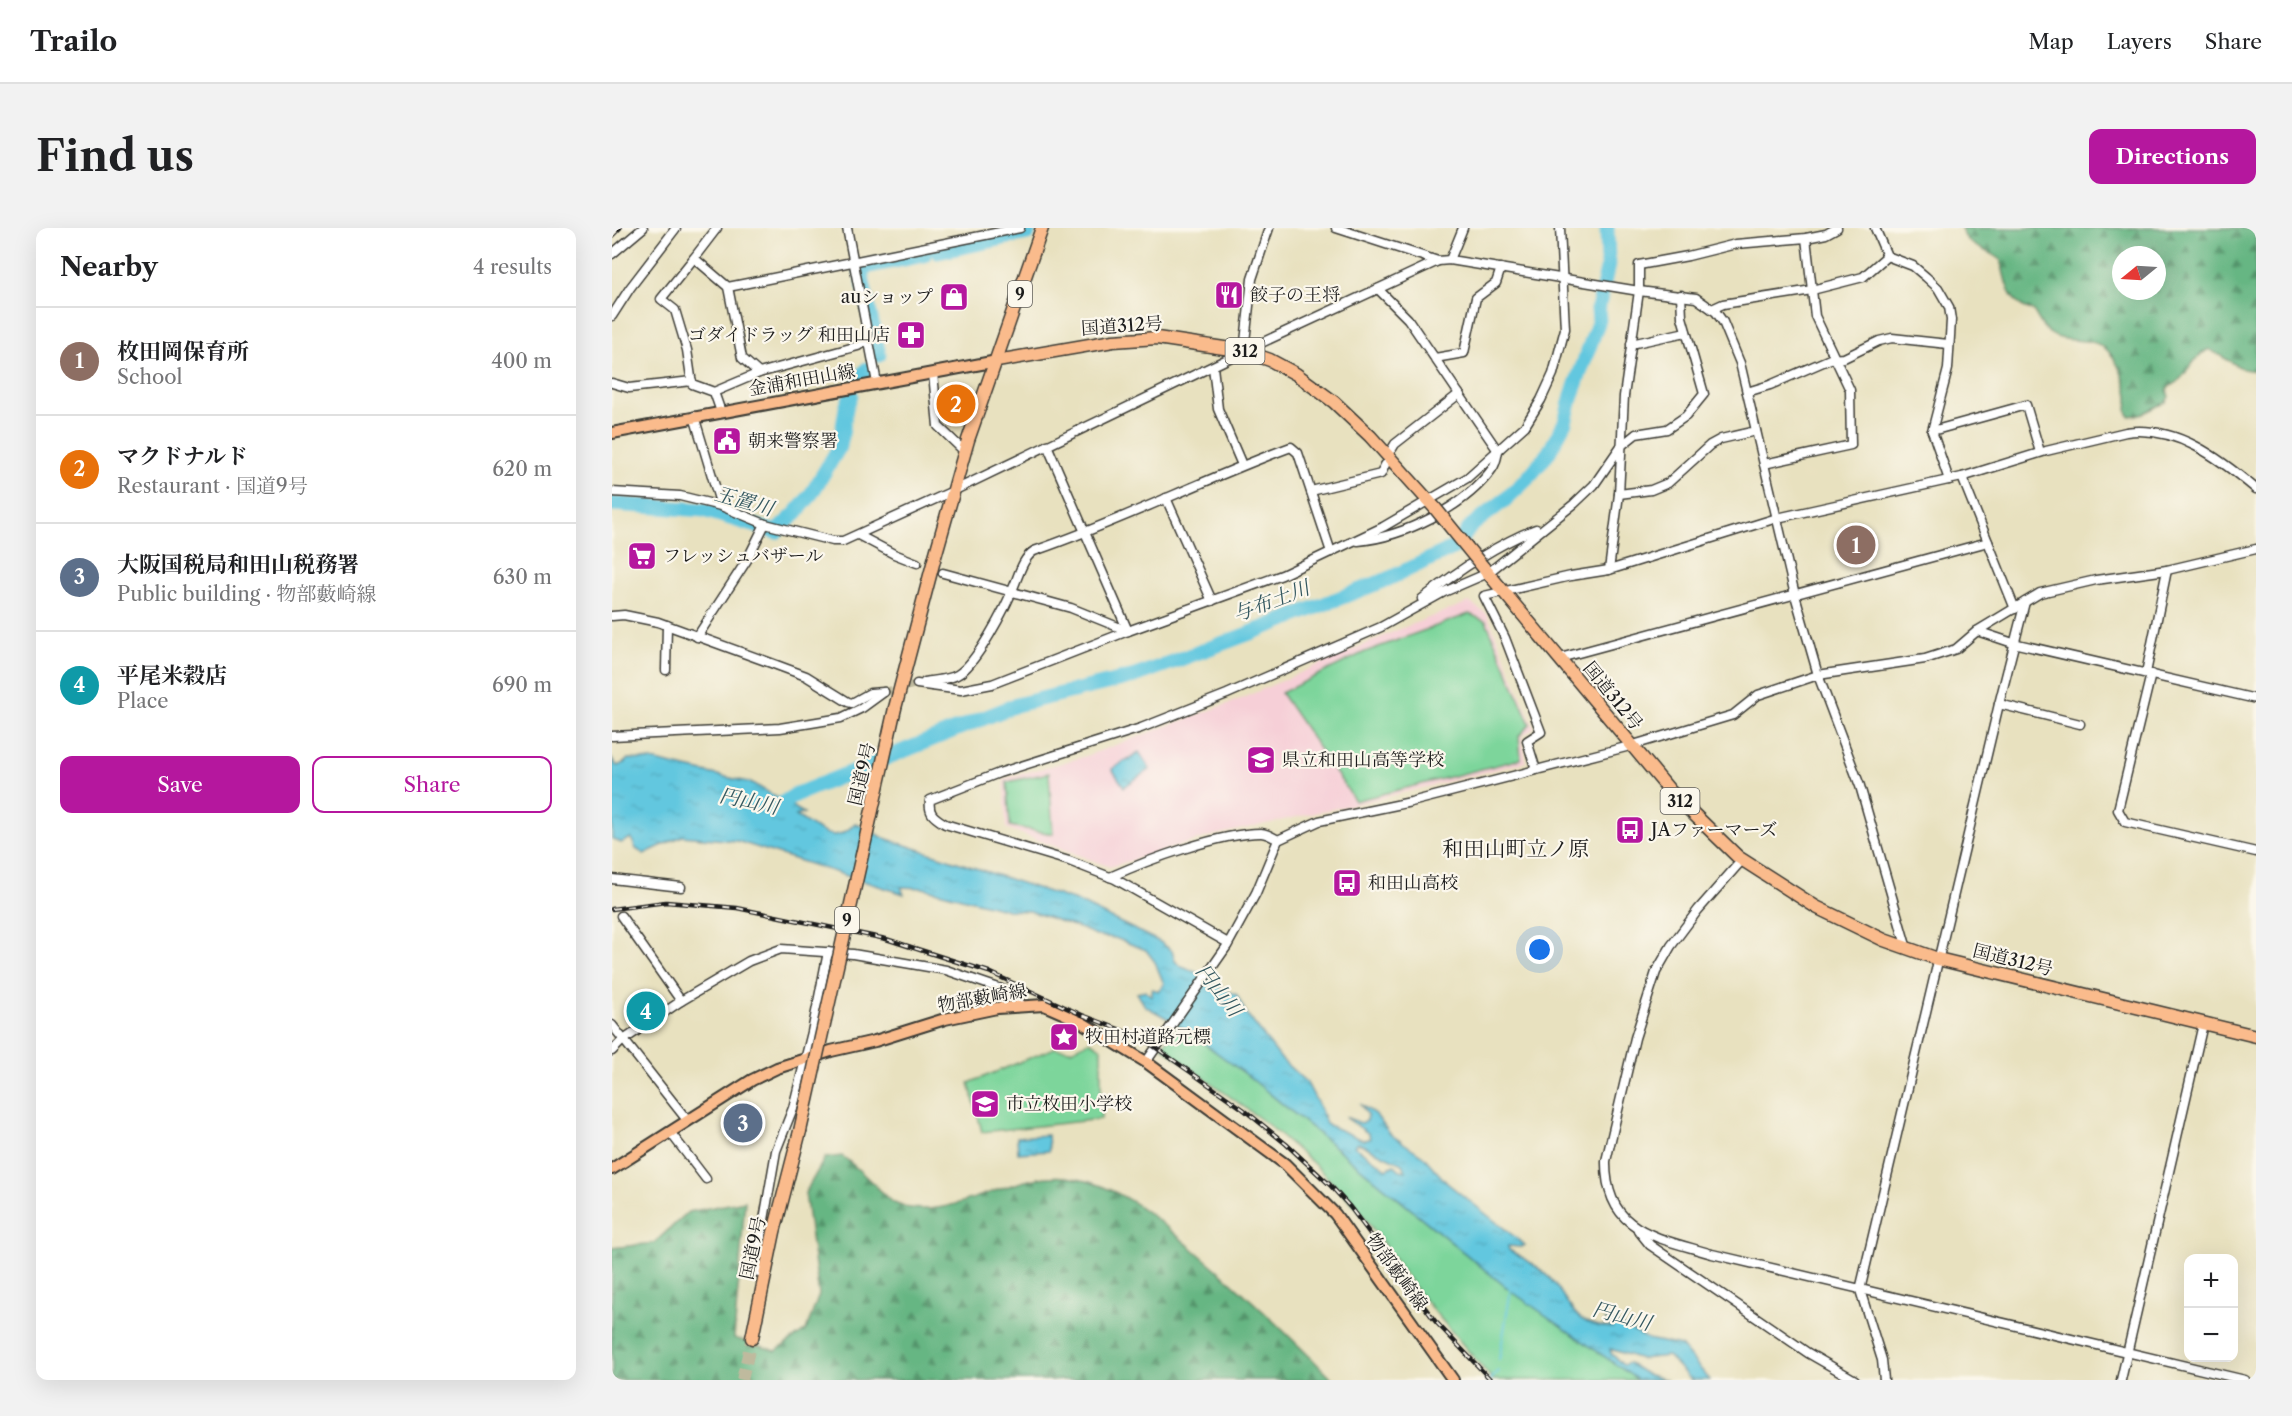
<!DOCTYPE html>
<html lang="en">
<head>
<meta charset="utf-8">
<style>
	:root { --surface:#fff; --page:#f2f2f2; --text:#202124; --muted:#757577; --line:#e0e0e0; --accent:#b5179e }
	body { margin:0; font-family:"Libre Caslon Text","Noto Serif JP",serif; background:var(--page); color:var(--text) }
	.controls { position:absolute; right:18px; bottom:18px; display:grid; overflow:hidden; border-radius:12px; box-shadow:0 6px 24px #0002 }
	.controls button { width:54px; height:54px; display:grid; place-items:center; padding:0; border:0; border-bottom:2px solid var(--line); background:var(--surface); color:var(--text); font:30px sans-serif }
	.compass { position:absolute; left:1500px; top:18px; width:54px; height:54px; border-radius:50%; background:var(--surface); box-shadow:0 6px 24px #0002; rotate:252deg }
	.you { position:absolute; left:928px; top:722px; width:21px; height:21px; margin:-15px; border:4px solid #fff; border-radius:50%; background:#1a73e8; box-shadow:0 0 0 9px #1a73e833 }
	.badge { display:grid; place-items:center; width:39px; height:39px; border-radius:50%; background:var(--accent); color:#fff; font-size:20px; font-weight:700 }
	.pin { position:absolute; translate:-50% -50%; border:3px solid #fff; box-shadow:0 2px 6px #0006 }
	.list { margin:0; padding:0; list-style:none }
	h2 { display:flex; justify-content:space-between; align-items:center; height:78px; margin:0; padding:0 24px; font-size:26px }
	h2 small { font-size:20px; font-weight:400; color:var(--muted) }
	.list li { display:grid; grid-template-columns:39px 1fr auto; gap:18px; align-items:center; box-sizing:border-box; height:108px; padding:0 24px; border-top:2px solid var(--line) }
	.list b { display:block; font-size:22px; white-space:nowrap }
	.list p { margin:0; font-size:20px; white-space:nowrap; color:var(--muted) }
	.list em { font-size:20px; font-style:normal; color:var(--muted) }
	.actions { display:flex; gap:12px; padding:18px 24px }
	.actions a { flex:1; padding:14px 0; border:2px solid var(--accent); border-radius:12px; text-align:center; font-size:21px; color:var(--accent) }
	.actions .main { background:var(--accent); color:#fff }
	.map { position:relative; flex:none; width:1644px; height:1152px; overflow:hidden; border-radius:12px }
	header { display:flex; align-items:center; gap:36px; box-sizing:border-box; height:84px; padding:0 30px; background:var(--surface); border-bottom:2px solid var(--line) }
	header strong { font-size:28px }
	nav { display:flex; gap:33px; margin-inline-start:auto; font-size:21px }
	.intro { display:flex; align-items:center; justify-content:space-between; box-sizing:border-box; height:144px; padding:0 36px }
	h1 { margin:0; font-size:42px }
	.button { padding:15px 27px; border-radius:12px; background:var(--accent); color:#fff; font-size:21px; font-weight:700 }
	main { display:flex; gap:36px; padding:0 36px }
	aside { flex:1; background:var(--surface); border-radius:12px; box-shadow:0 6px 24px #0002 }
	.map>svg:first-child { display:block }
	.built { fill:#f6cfd7 }
	.forest { fill:url(#forest-firs); stroke:#416950; stroke-width:1.5; fill-rule:evenodd }
	.park { fill:#7dd59b; stroke:#4c785c; stroke-width:1.5 }
	.water { fill:url(#water-ripples); stroke:#3f727e; stroke-width:1.5; fill-rule:evenodd }
	.lines { fill:none; stroke-linecap:round; stroke-linejoin:round }
	.stream { stroke:#62c7df; stroke-width:2 }
	.river { stroke:#62c7df; stroke-width:15 }
	.minor-tunnel { stroke:#bfba9e; stroke-width:8; stroke-dasharray:8 4; stroke-linecap:butt }
	.highway-tunnel { stroke:#bfba9e; stroke-width:12; stroke-dasharray:12 6; stroke-linecap:butt }
	.minor-casing { stroke:#3b3a34; stroke-width:11 }
	.major-casing { stroke:#3b3a34; stroke-width:14 }
	.highway-casing { stroke:#3b3a34; stroke-width:15 }
	.minor { stroke:#fff; stroke-width:8 }
	.major { stroke:#fabb8c; stroke-width:10 }
	.highway { stroke:#fabb8c; stroke-width:12 }
	.rail-casing { stroke:#1c1c1c; stroke-width:4.5 }
	.rail { stroke:#fbf7ec; stroke-width:2; stroke-dasharray:7; stroke-linecap:butt }
	.highway-bridge-casing { stroke:#3b3a34; stroke-width:15; stroke-linecap:butt }
	.highway-bridge { stroke:#fabb8c; stroke-width:12 }
	.labels { text-anchor:middle; stroke-width:4.5; stroke-linejoin:round; paint-order:stroke }
	.shield { fill:#fbf7ec; stroke:#5f5e5a; stroke-width:1.5 }
	.shield-label { font-size:16px; font-weight:bold; fill:#1c1c1c }
	.poi-label { font-size:18px; fill:#1c1c1c; stroke:#fbf7ec; text-anchor:start }
	.street-label { font-size:18px; fill:#1c1c1c; stroke:#fbf7ec }
	.water-label { font-size:20px; font-style:italic; fill:#345860; stroke:#fbf7ec }
	.quarter-label { font-size:21px; fill:#1c1c1c; stroke:#fbf7ec }
</style>
</head>
<body>
<header>
<strong>Trailo</strong>
<nav><a>Map</a><a>Layers</a><a>Share</a></nav>
</header>
<div class="intro"><h1>Find us</h1><a class="button">Directions</a></div>
<main>
<aside>
<h2>Nearby<small>4 results</small></h2>
<ul class="list">
<li><span class="badge" style="background:#8d6e63">1</span><div><b>枚田岡保育所</b><p>School</p></div><em>400 m</em></li>
<li><span class="badge" style="background:#e8710a">2</span><div><b>マクドナルド</b><p>Restaurant · 国道9号</p></div><em>620 m</em></li>
<li><span class="badge" style="background:#5c6f8a">3</span><div><b>大阪国税局和田山税務署</b><p>Public building · 物部藪崎線</p></div><em>630 m</em></li>
<li><span class="badge" style="background:#0f9aa8">4</span><div><b>平尾米穀店</b><p>Place</p></div><em>690 m</em></li>
</ul>
<div class="actions"><a class="main">Save</a><a>Share</a></div>
</aside>
<div class="map">
<svg width="1644" height="1152" viewBox="0 0 1644 1152">
	<defs>
		<pattern id="forest-firs" width="22" height="20" patternUnits="userSpaceOnUse" patternTransform="scale(1.5)"><rect width="22" height="20" fill="#66b683"/><path d="M5 1l3.5 6h-7zM16 11l3.5 6h-7z" fill="#53936a"/></pattern>
		<pattern id="water-ripples" width="26" height="14" patternUnits="userSpaceOnUse" patternTransform="scale(1.5)"><rect width="26" height="14" fill="#62c7df"/><path d="M2 4q2-2 4 0t4 0M15 11q2-2 4 0t4 0" fill="none" stroke="#54aabf"/></pattern>
	</defs>
	<rect width="100%" height="100%" fill="#fbf7ec"/>
	<filter id="ink" filterUnits="userSpaceOnUse"><feTurbulence type="fractalNoise" baseFrequency=".0167" numOctaves="2"/><feDisplacementMap in="SourceGraphic" scale="12" xChannelSelector="R" yChannelSelector="G"/><feConvolveMatrix kernelMatrix="1 2 1 2 8 2 1 2 1" color-interpolation-filters="sRGB"/></filter>
	<filter id="wash" filterUnits="userSpaceOnUse"><feTurbulence type="fractalNoise" baseFrequency=".008" numOctaves="4" result="noise"/><feDisplacementMap in="SourceGraphic" scale="24" xChannelSelector="R" yChannelSelector="G"/><feGaussianBlur stdDeviation="1.35" result="paint"/><feColorMatrix in="noise" values="0 0 0 0 0 0 0 0 0 0 0 0 0 0 0 0 0 1.4 0 .05"/><feComposite in="paint" operator="in"/></filter>
	<g filter="url(#wash)">
		<rect width="100%" height="100%" fill="#e8e1bf"/>
		<path class="built" d="M857,374L875,386L922,500L910,508L914,534L770,570L599,608L498,639L394,600L392,551L471,529L626,472L788,401Z"/>
		<g class="forest">
			<path d="M1349,0H1644V143L1631,141L1597,121C1580,130 1579,142 1566,153C1562,157 1558,156 1555,162L1557,169L1554,174C1540,180 1532,187 1517,188C1513,181 1516,178 1516,171C1516,156 1505,131 1494,121C1478,107 1453,117 1437,105C1430,100 1425,89 1421,82C1396,78 1393,52 1389,32C1372,19 1356,21 1349,0ZM1509,27H1545V63H1509Z"/>
			<path d="M230,928C243,937 255,950 267,961C271,965 275,971 280,974C335,1002 400,938 461,950C509,958 545,991 581,1021C630,1062 676,1106 721,1152H0V1020L42,1015L76,984L133,973L122,1110L164,1123L194,1102L207,1067L193,965L213,930Z"/>
		</g>
		<g class="park">
			<path d="M857,386L874,393L918,496L907,508L909,531L743,573L669,465L753,424Z"/>
			<path d="M437,545L441,606L398,598L395,554Z"/>
			<path d="M567,797L635,847L899,1063L1026,1152H881L806,1064L747,982L701,935L654,895L550,819Z"/>
			<path d="M478,813L489,820V891L370,904L357,855L442,820L459,822Z"/>
		</g>
		<g class="water">
			<path d="M527,524L538,541L512,559L500,541Z"/>
			<path d="M0,531L5,538L12,535L16,531L39,532L140,555L192,585L184,588C205,600 222,620 243,595L272,610L464,673L548,714L560,723L563,733L570,739L602,751L605,758L625,767L634,785L670,832L695,855L709,882L714,896L751,912L758,911L757,906L733,889L749,895L755,893V886L748,876L764,887L778,906L811,928L835,955L913,1017L909,1019L896,1018L897,1022C910,1029 933,1043 942,1055C962,1082 962,1097 1000,1100L993,1092L1003,1094L1036,1111L1069,1118L1098,1152H1079L1056,1128L1029,1131L998,1121L999,1125L1011,1137L1017,1135L1034,1146L1055,1152H1026L899,1063L635,847L567,797L533,778L525,765L533,763L540,768V761L547,763L552,756L543,734L534,722L503,710L485,708L473,702L418,683L396,682L311,660L289,659L292,666L125,613L70,608L32,626L24,621L19,610L9,615L0,611ZM746,915L790,936L794,943L788,942L782,937L775,941L742,918Z"/>
			<path d="M436,907L437,923L406,925L405,909Z"/>
		</g>
		<g class="lines">
			<g class="stream">
				<path d="M887,1132L899,1061"/>
				<path d="M878,1152L887,1143"/>
			</g>
			<g class="river">
				<path d="M326,24L416,5"/>
				<path d="M267,127L248,40L312,27"/>
				<path d="M247,151L255,141"/>
				<path d="M0,276L92,282L164,304L184,285L198,268L228,218L234,180L239,167"/>
				<path d="M157,584L183,567L404,477L523,448L641,404L776,351L845,318L859,298L893,272L916,250L937,224L953,194L960,167L987,92L986,81L996,37L995,0"/>
			</g>
		</g>
	</g>
	<g filter="url(#ink)">
		<g class="lines">
			<path class="minor-tunnel" d="M272,464L305,456"/>
			<path class="highway-tunnel" d="M130,1152L140,1110"/>
			<g class="minor-casing">
				<g id="minor">
					<path d="M105,0L82,30L116,59L130,130L147,145L246,118L256,111"/>
					<path d="M235,0L265,155"/>
					<path d="M724,0L826,33"/>
					<path d="M1263,0L1275,28L1301,38L1314,49L1326,60L1337,79L1339,92L1336,141L1320,203L1337,252"/>
					<path d="M0,26L31,0"/>
					<path d="M82,30L49,71L63,82L75,122L80,156L102,164L109,184"/>
					<path d="M838,32L851,0"/>
					<path d="M116,59L408,0"/>
					<path d="M1100,81L1111,76L1200,62L1251,49L1275,28"/>
					<path d="M0,88L18,60L64,0"/>
					<path d="M1019,116L1074,104"/>
					<path d="M632,123L640,51L657,0"/>
					<path d="M823,130L852,125L864,70L884,55L889,40"/>
					<path d="M601,139L606,181L630,237"/>
					<path d="M321,145L326,198L352,223"/>
					<path d="M0,155L17,160L80,153"/>
					<path d="M102,164L147,145"/>
					<path d="M1135,164L1158,157L1218,131L1232,130L1267,113L1280,110L1336,116"/>
					<path d="M82,188L109,278"/>
					<path d="M1320,203L1414,177L1428,224"/>
					<path d="M435,217L516,403"/>
					<path d="M780,221L783,216L847,166"/>
					<path d="M1152,236L1239,217L1238,162L1203,88L1194,10"/>
					<path d="M1350,249L1403,381"/>
					<path d="M699,263L769,246L773,237"/>
					<path d="M0,264L68,268L109,278L153,296L221,313H231L341,263L632,123L826,33L838,32L1027,63L1084,70L1104,84L1111,94L1128,135L1183,367L1206,447L1248,558L1295,721"/>
					<path d="M1007,266L1039,262L1056,255L1098,217L1109,211L1144,203"/>
					<path d="M554,270L600,373"/>
					<path d="M246,307L282,326L305,335"/>
					<path d="M746,313C791,309 853,279 880,241C884,236 885,229 886,223L796,91L766,61"/>
					<path d="M997,342L1007,266L1012,168L1027,63V37L1076,28L1124,16L1194,10L1214,6L1225,0"/>
					<path d="M331,345L459,380L516,403"/>
					<path d="M810,371C843,345 885,316 924,301"/>
					<path d="M0,388L12,387L46,394L159,435L194,448L236,474L240,475L258,465L272,464"/>
					<path d="M1365,403L1401,415L1644,471"/>
					<path d="M85,409L135,332L153,296"/>
					<path d="M948,430L1376,314"/>
					<path d="M54,442L55,397"/>
					<path d="M1534,445L1555,342"/>
					<path d="M1539,446L1506,582L1513,594L1644,624"/>
					<path d="M313,454C323,452 336,452 345,447C364,437 394,379 402,358C407,346 411,330 422,323C510,293 592,251 679,219L686,225L719,324"/>
					<path d="M305,456L349,462L380,456L516,403L670,347L771,299L855,250L913,198L929,172L941,146L953,101L948,0"/>
					<path d="M1387,476L1468,496"/>
					<path d="M0,508L168,500L199,495L229,490L250,480L272,464"/>
					<path d="M924,542L915,513L929,504L893,410L872,368L959,348L997,342L1165,290L1350,249L1434,223L1514,204C1564,197 1607,230 1644,261"/>
					<path d="M1130,632L1086,682L1059,718L1044,744L1023,810L994,933C993,1004 1044,1009 1100,1026L1633,1152"/>
					<path d="M498,649C536,632 608,605 649,605C654,605 661,609 666,612"/>
					<path d="M0,651L69,659"/>
					<path d="M9,688L69,773"/>
					<path d="M616,715L503,651L457,633L333,596C322,589 316,586 318,572L387,545L529,500L615,466L769,399L832,364L876,345L962,276L982,257L1009,218L1024,206L1055,201L1074,188L1092,166L1070,89L1069,67"/>
					<path d="M0,797L75,892"/>
					<path d="M0,823L10,813L69,773L137,733L169,721L241,726L334,742L404,766L409,777"/>
					<path d="M534,834L615,718L644,665L666,612L707,593L799,574L1018,518L1121,487L1146,467L1206,447L1313,431L1344,421L1365,403L1428,365L1484,352L1555,342L1644,321"/>
					<path d="M58,904L94,951"/>
					<path d="M1026,1002L1038,1017L1196,1125L1243,1152"/>
					<path d="M154,1046L147,1045L145,1032L164,923L181,880L200,804L216,724"/>
					<path d="M1272,1152L1270,1132L1248,1062L1387,476L1413,374"/>
					<path d="M1509,1152L1591,796"/>
				</g>
			</g>
			<g class="major-casing">
				<g id="major">
					<path d="M0,205L385,133"/>
					<path d="M0,941L140,852L165,840L219,823L263,813L333,791L385,780L432,777L464,791L534,834L673,936L723,986L841,1152"/>
				</g>
			</g>
			<g class="highway-casing">
				<g id="highway">
					<path d="M385,133L501,113L545,110L632,123L658,132L684,146L722,174L758,208L823,280"/>
					<path d="M871,339L1059,564L1126,629L1204,679L1272,712L1326,731L1644,808"/>
					<path d="M283,480L322,332L356,212L430,0"/>
					<path d="M140,1110L162,1004L188,903"/>
				</g>
			</g>
			<use href="#minor" class="minor"/>
			<use href="#major" class="major"/>
			<use href="#highway" class="highway"/>
			<g class="rail-casing">
				<g id="rail">
					<path d="M0,8L8,0"/>
					<path d="M0,681L54,674L125,680L274,711L377,744L470,787L530,810L631,881L674,916L718,957L738,979L823,1093L879,1152"/>
				</g>
			</g>
			<use href="#rail" class="rail"/>
			<g class="highway-bridge-casing">
				<g id="highway-bridge">
					<path d="M823,280L871,339"/>
					<path d="M188,903L283,480"/>
				</g>
			</g>
			<use href="#highway-bridge" class="highway-bridge"/>
		</g>
	</g>
	<defs>
		<g id="restaurant-square" transform="scale(1.5)"><rect x="-9" y="-9" width="18" height="18" rx="4" fill="#b5179e" stroke="#fbf7ec"/><path d="M-5-6h1v4h1v-4h1v4h1v-4h1v5L-1.5 .5V6h-2V.5L-5-1ZM5-6V6H3V1.5H1.5Q1.5-4 5-6Z" fill="#fff"/></g>
		<g id="shop-square" transform="scale(1.5)"><rect x="-9" y="-9" width="18" height="18" rx="4" fill="#b5179e" stroke="#fbf7ec"/><path d="M-5-2.5h2.3a2.7 3.5 0 0 1 5.4 0H5L5.5 6h-11ZM-1.5-2.5h3a1.5 2.3 0 0 0-3 0Z" fill="#fff"/></g>
		<g id="pharmacy-square" transform="scale(1.5)"><rect x="-9" y="-9" width="18" height="18" rx="4" fill="#b5179e" stroke="#fbf7ec"/><path d="M-2-6h4v4h4v4h-4v4h-4v-4h-4v-4h4Z" fill="#fff"/></g>
		<g id="civic-square" transform="scale(1.5)"><rect x="-9" y="-9" width="18" height="18" rx="4" fill="#b5179e" stroke="#fbf7ec"/><path d="M-.6-6.5H3V-4.5H.6V-3L4-1V1h2V6H-6V1h2V-1L-.6-3ZM-1.2 2.5V6h2.4V2.5Z" fill="#fff"/></g>
		<g id="supermarket-square" transform="scale(1.5)"><rect x="-9" y="-9" width="18" height="18" rx="4" fill="#b5179e" stroke="#fbf7ec"/><path d="M-6-5.5h2.5l.6 2H6L4.5 2H-2.5L-4.4-4H-6ZM-1.5 3.2a1.3 1.3 0 1 0 .1 0ZM3 3.2a1.3 1.3 0 1 0 .1 0Z" fill="#fff"/></g>
		<g id="school-square" transform="scale(1.5)"><rect x="-9" y="-9" width="18" height="18" rx="4" fill="#b5179e" stroke="#fbf7ec"/><path d="M0-5L7-2L0 1L-7-2ZM-4 1L0 2.5L4 1V4Q0 6-4 4Z" fill="#fff"/></g>
		<g id="bus-square" transform="scale(1.5)"><rect x="-9" y="-9" width="18" height="18" rx="4" fill="#b5179e" stroke="#fbf7ec"/><path d="M-5-6H5V4H4V6H2V4H-2V6H-4V4H-5ZM-3.5-4V0h7V-4ZM-3.5 1.2v1.5H-2V1.2ZM2 1.2v1.5H3.5V1.2Z" fill="#fff"/></g>
		<g id="sight-square" transform="scale(1.5)"><rect x="-9" y="-9" width="18" height="18" rx="4" fill="#b5179e" stroke="#fbf7ec"/><path d="M0-6L1.8-2.2L6-1.7L2.9 1.2L3.7 5.4L0 3.3L-3.7 5.4L-2.9 1.2L-6-1.7L-1.8-2.2Z" fill="#fff"/></g>
	</defs>
	<g fill-rule="evenodd">
		<use href="#restaurant-square" x="617" y="67"/>
		<use href="#shop-square" x="342" y="69"/>
		<use href="#pharmacy-square" x="299" y="107"/>
		<use href="#civic-square" x="115" y="213"/>
		<use href="#supermarket-square" x="30" y="328"/>
		<use href="#school-square" x="649" y="532"/>
		<use href="#bus-square" x="1018" y="602"/>
		<use href="#bus-square" x="735" y="655"/>
		<use href="#sight-square" x="452" y="809"/>
		<use href="#school-square" x="373" y="876"/>
	</g>
	<g class="labels">
		<g class="shield">
			<rect x="396" y="53" width="24" height="26" rx="4.5"/>
			<rect x="613.5" y="110" width="39" height="26" rx="4.5"/>
			<rect x="1048.5" y="560" width="39" height="26" rx="4.5"/>
			<rect x="223" y="679" width="24" height="26" rx="4.5"/>
		</g>
		<g class="shield-label">
			<text x="408" y="72">9</text>
			<text x="633" y="129">312</text>
			<text x="1068" y="579">312</text>
			<text x="235" y="698">9</text>
		</g>
		<g class="poi-label">
			<text x="638" y="73">餃子の王将</text>
			<text x="321" y="75" text-anchor="end">auショップ</text>
			<text x="278" y="113" text-anchor="end">ゴダイドラッグ 和田山店</text>
			<text x="136" y="219">朝来警察署</text>
			<text x="51" y="334">フレッシュバザール</text>
			<text x="670" y="538">県立和田山高等学校</text>
			<text x="1039" y="608">JAファーマーズ</text>
			<text x="756" y="661">和田山高校</text>
			<text x="473" y="815">牧田村道路元標</text>
			<text x="394" y="882">市立枚田小学校</text>
		</g>
		<g class="street-label">
			<text transform="translate(510 98) rotate(-4)" y="6">国道312号</text>
			<text transform="translate(190 152) rotate(-10)" y="6">金浦和田山線</text>
			<text transform="translate(1001 468) rotate(51)" y="6">国道312号</text>
			<text transform="translate(250 546) rotate(-77)" y="6">国道9号</text>
			<text transform="translate(1401 732) rotate(14)" y="6">国道312号</text>
			<text transform="translate(370 770) rotate(-10)" y="6">物部藪崎線</text>
			<text transform="translate(141 1020) rotate(-78)" y="6">国道9号</text>
			<text transform="translate(785 1044) rotate(54)" y="6">物部藪崎線</text>
		</g>
		<g class="water-label">
			<text transform="translate(132 273) rotate(16)" y="7">玉置川</text>
			<text transform="translate(659 373) rotate(-21)" y="7">与布土川</text>
			<text transform="translate(137 573) rotate(12)" y="7">円山川</text>
			<text transform="translate(607 762) rotate(52)" y="7">円山川</text>
			<text transform="translate(1010 1088) rotate(15)" y="7">円山川</text>
		</g>
		<g class="quarter-label">
			<text x="904" y="628">和田山町立ノ原</text>
		</g>
	</g>
</svg>
<div class="controls">
<button>+</button>
<button>−</button>
</div>
<svg class="compass" viewBox="-18 -18 36 36"><path d="M0-13l5 13h-10z" fill="#e53935"/><path d="M0 13l5-13h-10z" fill="#757577"/></svg>
<div class="you"></div>
<div class="pin badge" style="left:1244px;top:317px;background:#8d6e63">1</div>
<div class="pin badge" style="left:344px;top:176px;background:#e8710a">2</div>
<div class="pin badge" style="left:131px;top:895px;background:#5c6f8a">3</div>
<div class="pin badge" style="left:34px;top:783px;background:#0f9aa8">4</div>
</div>
</main>
</body>
</html>
